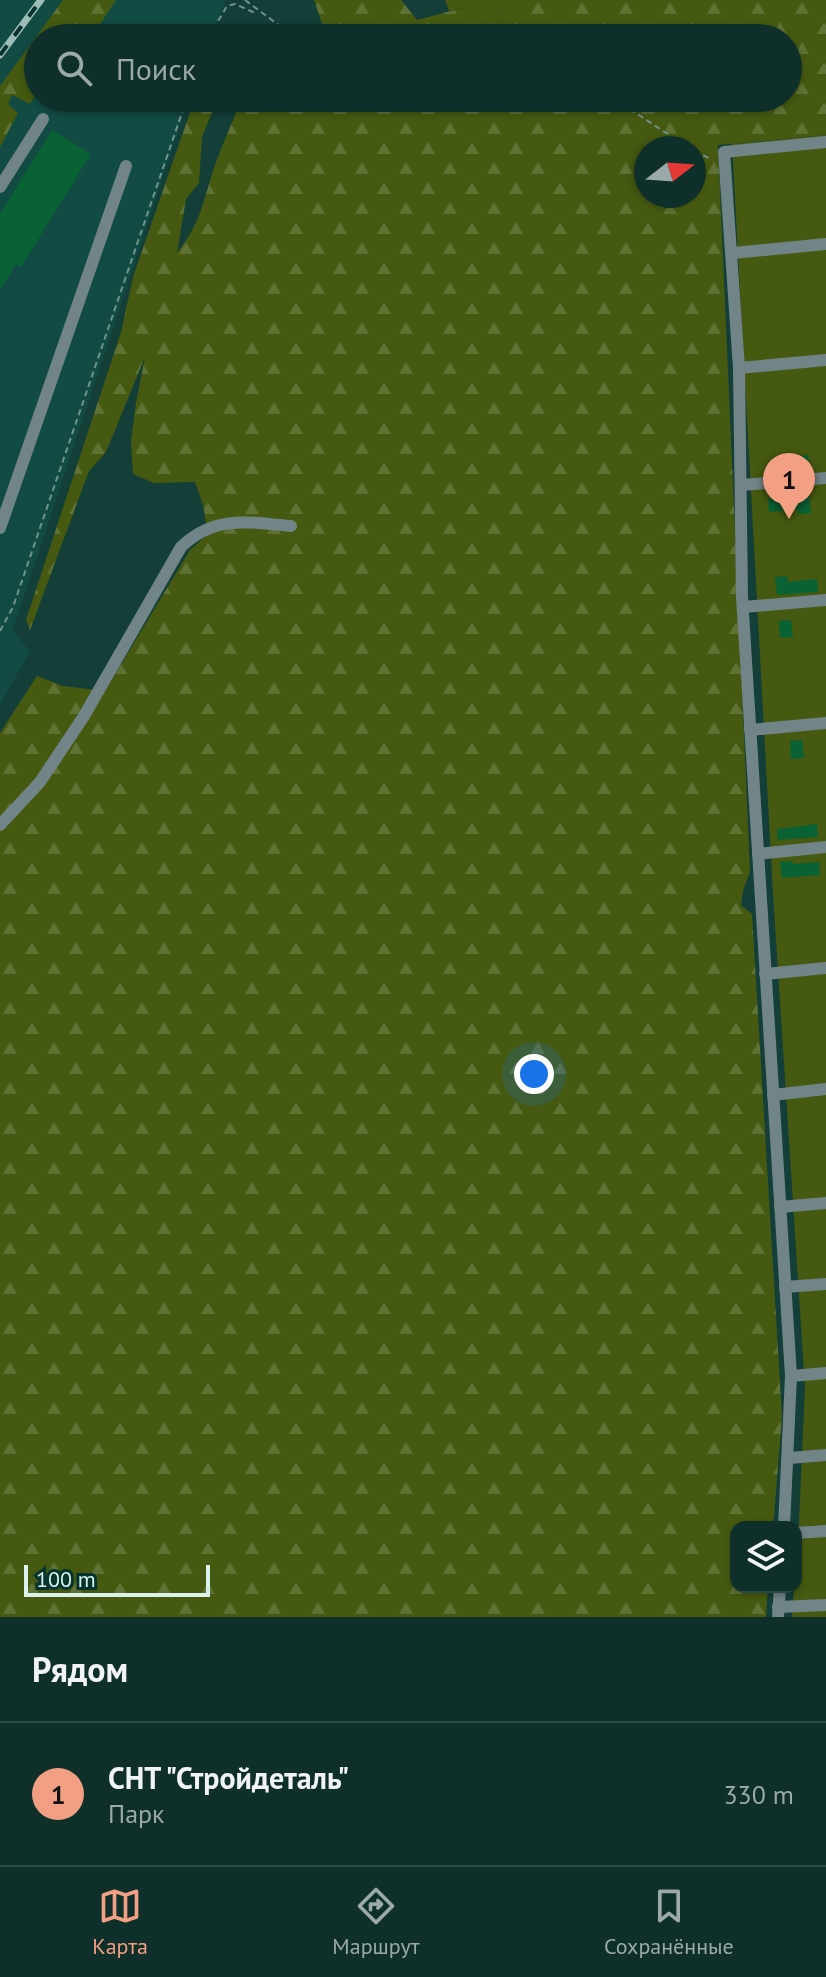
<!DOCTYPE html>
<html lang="ru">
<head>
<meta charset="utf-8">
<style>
	:root { --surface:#0e2f2a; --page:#173732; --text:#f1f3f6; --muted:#9ba9a8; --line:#2e4a47; --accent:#f39f83 }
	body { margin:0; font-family:"PT Sans",sans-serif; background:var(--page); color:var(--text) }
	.controls { position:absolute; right:24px; bottom:24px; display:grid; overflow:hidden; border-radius:16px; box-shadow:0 2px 6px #0004 }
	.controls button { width:72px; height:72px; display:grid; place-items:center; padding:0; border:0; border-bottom:2px solid var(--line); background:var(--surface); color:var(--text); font:40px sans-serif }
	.compass { position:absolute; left:634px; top:136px; width:72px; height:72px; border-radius:50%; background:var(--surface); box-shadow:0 2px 6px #0004; rotate:73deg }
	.scale { position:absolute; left:24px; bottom:20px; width:186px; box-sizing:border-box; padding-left:8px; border:4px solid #dbf2ed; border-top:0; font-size:22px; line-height:28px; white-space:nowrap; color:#dbf2ed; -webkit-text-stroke:6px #05342e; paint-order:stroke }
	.you { position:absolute; left:534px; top:1074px; width:28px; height:28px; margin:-20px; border:6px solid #fff; border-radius:50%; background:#1a73e8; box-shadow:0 0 0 12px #1a73e833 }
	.badge { display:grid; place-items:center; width:52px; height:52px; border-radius:50%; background:var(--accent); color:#111; font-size:26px; font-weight:700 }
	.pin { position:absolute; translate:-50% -66px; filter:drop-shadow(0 2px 4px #0008) }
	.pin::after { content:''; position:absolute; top:42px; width:28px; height:24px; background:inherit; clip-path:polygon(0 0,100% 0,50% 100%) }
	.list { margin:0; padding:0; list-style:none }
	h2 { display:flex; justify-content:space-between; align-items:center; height:104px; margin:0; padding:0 32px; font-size:34px }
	h2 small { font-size:26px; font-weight:400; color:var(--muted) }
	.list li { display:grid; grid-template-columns:52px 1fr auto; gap:24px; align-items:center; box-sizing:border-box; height:144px; padding:0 32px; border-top:2px solid var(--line) }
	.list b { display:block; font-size:30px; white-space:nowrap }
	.list p { margin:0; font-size:26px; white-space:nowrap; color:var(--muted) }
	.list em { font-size:26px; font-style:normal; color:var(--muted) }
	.icon { flex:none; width:44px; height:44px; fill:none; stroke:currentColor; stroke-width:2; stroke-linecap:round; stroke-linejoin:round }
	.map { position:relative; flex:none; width:826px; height:1617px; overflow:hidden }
	.search { position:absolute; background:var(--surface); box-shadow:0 2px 6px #0004; left:24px; right:24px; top:24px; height:88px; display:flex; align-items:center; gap:20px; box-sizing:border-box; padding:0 28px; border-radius:44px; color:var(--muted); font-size:30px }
	.sheet { height:248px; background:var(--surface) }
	nav { display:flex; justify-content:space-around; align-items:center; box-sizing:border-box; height:112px; border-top:2px solid var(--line); background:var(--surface); font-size:22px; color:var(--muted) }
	nav a { display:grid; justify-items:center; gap:4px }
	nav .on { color:var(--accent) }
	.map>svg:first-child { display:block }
	.built { fill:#114b43 }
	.green { fill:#455a10 }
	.forest { fill:url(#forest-firs); fill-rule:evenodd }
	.building { fill:#096233 }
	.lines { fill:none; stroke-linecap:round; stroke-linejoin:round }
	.path { stroke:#71938d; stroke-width:2; stroke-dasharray:6 4; stroke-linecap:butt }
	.minor { stroke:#718487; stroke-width:12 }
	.rail-casing { stroke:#9fbdb7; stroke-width:7 }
	.rail { stroke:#05342e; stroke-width:4; stroke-dasharray:12; stroke-linecap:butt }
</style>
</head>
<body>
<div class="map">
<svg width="826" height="1617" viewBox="0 0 826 1617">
	<defs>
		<pattern id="forest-firs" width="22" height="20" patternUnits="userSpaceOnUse" patternTransform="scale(2)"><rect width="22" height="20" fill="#455a10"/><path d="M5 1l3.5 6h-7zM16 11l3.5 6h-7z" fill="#5f7233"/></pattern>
	</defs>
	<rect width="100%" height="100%" fill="#133f38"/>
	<path class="built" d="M0,0H226L210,38H38V98H189L13,630L30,652L0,704Z"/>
	<g class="green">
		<path d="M445,0H509L500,20L466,7L449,11Z"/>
		<path d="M826,135V1617H792L794,1587H796L805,1388L773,893L732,144Z"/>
	</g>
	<g class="forest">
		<path d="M63,0H116L91,38H38V91L30,104L12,95L8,104L18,113L0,147V86Z"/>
		<path d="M314,0H401L417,20L466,7L500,20L509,0H826V135L718,145L750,872L743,891L741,905L752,914L782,1417L773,1527H736V1587H768L766,1617H0V733L37,676L63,686L105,691L190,550L208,534L203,505L195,482L154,483L133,474L131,441L136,403L145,357L106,452L89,471L30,630L26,620L121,332L133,277L195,98H218L202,137L199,183L186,199L177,253C203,220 203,199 216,162C224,140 234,119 242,98H788V38H327ZM646,148H694V196H646Z"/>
	</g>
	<g class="building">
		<path d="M52,130L91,154L21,267L16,264L0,290V214Z"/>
		<path d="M808,455L810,470L795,472L794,456Z"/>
		<path d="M809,495L811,513L799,514L798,510L769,512L768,498Z"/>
		<path d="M787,576L788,582L817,579L818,592L777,595L775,577Z"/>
		<path d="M791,620L793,637L780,638L779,621Z"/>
		<path d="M802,740L804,758L791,759L790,741Z"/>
		<path d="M817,824L818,837L778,840L777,829Z"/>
		<path d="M792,861L793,864L819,862L820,875L782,878L780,862Z"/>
	</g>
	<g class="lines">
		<g class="path">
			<path d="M245,0L296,38"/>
			<path d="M208,38L227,6L235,4L253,12L257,9"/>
			<path d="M613,98L689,148"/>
			<path d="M694,151L711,159"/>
			<path d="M0,631L13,607L187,98"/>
		</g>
		<g class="minor">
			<path d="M0,187L43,119"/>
			<path d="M733,253L826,244"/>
			<path d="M739,368L826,360"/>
			<path d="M742,485L826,478"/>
			<path d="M0,528L126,166"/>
			<path d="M743,607L826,600"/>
			<path d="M750,730L826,723"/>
			<path d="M0,825L40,782L84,716L181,547C214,515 248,522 291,526"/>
			<path d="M758,854L826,847"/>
			<path d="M765,974L826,968"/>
			<path d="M773,1095L826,1089"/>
			<path d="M780,1207L826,1203"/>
			<path d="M785,1287L826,1284"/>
			<path d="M791,1376L826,1373"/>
			<path d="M789,1458L826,1455"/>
			<path d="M784,1527L791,1376L742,597L739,368L724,152L826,142"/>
			<path d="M796,1533L826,1531"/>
			<path d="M778,1607L826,1605"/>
			<path d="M778,1617L780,1587"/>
		</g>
		<g class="rail-casing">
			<path id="rail" d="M0,55L41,0"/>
		</g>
		<use href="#rail" class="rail"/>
	</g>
</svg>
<div class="controls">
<button><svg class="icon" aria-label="layers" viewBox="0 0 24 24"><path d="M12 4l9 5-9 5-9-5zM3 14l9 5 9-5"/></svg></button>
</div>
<svg class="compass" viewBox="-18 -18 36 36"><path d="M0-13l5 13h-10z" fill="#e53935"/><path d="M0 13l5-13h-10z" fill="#9ba9a8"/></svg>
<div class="scale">100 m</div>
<div class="you"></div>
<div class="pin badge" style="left:789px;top:519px">1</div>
<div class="search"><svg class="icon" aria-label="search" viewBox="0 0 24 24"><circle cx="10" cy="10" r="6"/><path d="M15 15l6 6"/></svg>Поиск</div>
</div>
<section class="sheet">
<h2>Рядом<small></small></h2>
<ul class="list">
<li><span class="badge">1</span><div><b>СНТ &quot;Стройдеталь&quot;</b><p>Парк</p></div><em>330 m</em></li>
</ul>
</section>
<nav>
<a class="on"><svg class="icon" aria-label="map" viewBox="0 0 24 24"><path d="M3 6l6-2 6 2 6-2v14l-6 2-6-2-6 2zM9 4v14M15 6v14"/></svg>Карта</a>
<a><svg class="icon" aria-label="directions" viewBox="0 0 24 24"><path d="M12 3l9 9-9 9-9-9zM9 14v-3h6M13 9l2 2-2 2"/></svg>Маршрут</a>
<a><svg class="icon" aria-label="saved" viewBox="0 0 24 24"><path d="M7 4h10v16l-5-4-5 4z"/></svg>Сохранённые</a>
</nav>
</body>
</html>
